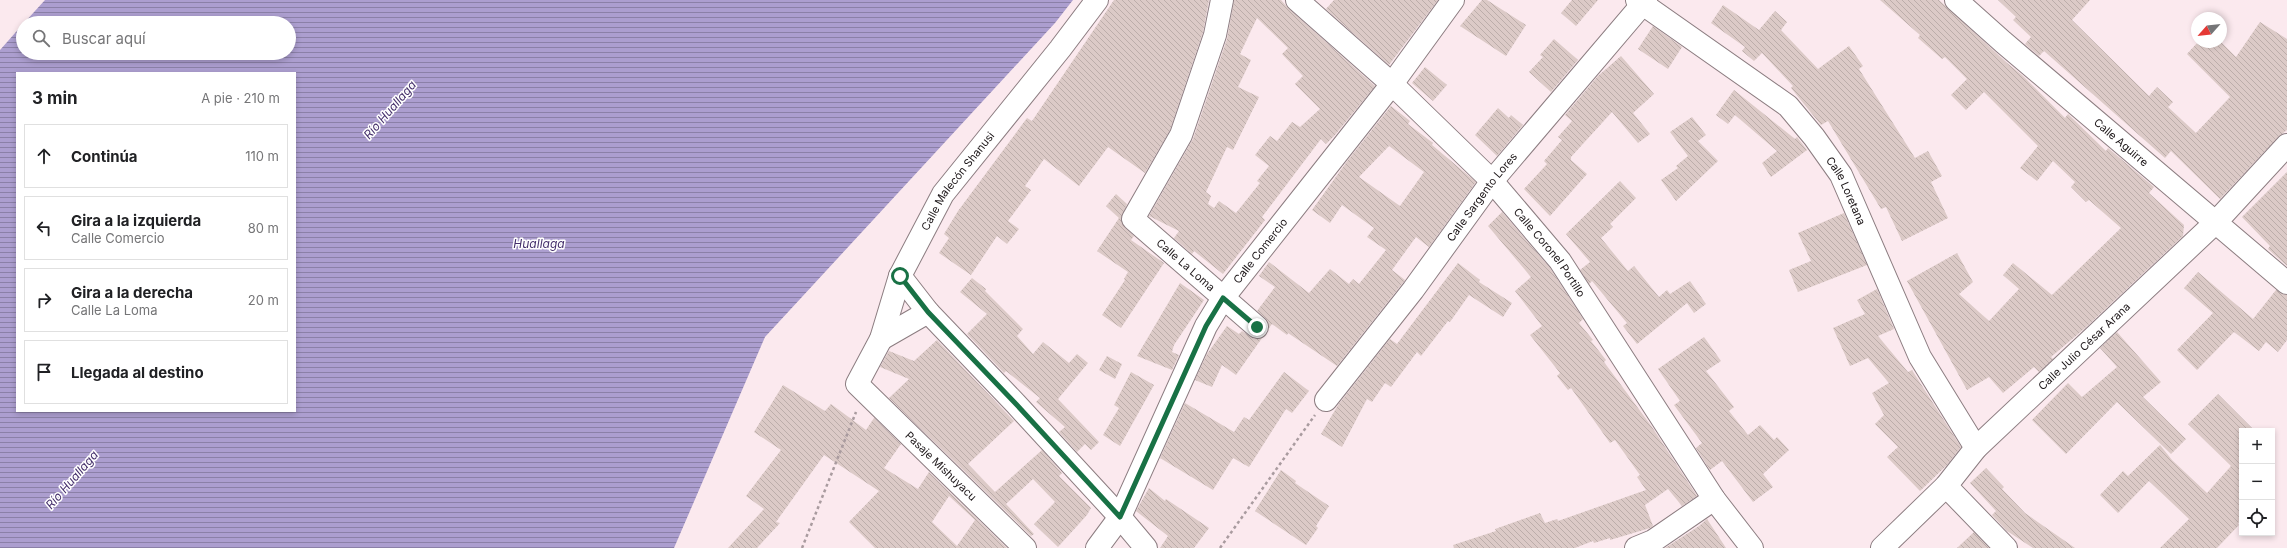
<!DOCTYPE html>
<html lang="es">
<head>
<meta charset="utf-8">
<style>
	:root { --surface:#fff; --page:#f6f6f6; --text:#202124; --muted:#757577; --line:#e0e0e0 }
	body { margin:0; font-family:Inter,sans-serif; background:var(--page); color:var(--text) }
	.controls { position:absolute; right:12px; bottom:12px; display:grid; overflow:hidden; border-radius:0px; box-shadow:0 2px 6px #0003 }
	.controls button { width:36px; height:36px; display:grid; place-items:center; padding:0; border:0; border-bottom:1px solid var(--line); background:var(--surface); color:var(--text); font:20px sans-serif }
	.compass { position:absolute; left:2191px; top:12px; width:36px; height:36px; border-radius:50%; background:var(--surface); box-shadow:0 2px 6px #0003; rotate:243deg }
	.stop { position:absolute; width:12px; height:12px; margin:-9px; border:3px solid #187145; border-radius:50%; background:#fff }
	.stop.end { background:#187145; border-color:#fff; box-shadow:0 1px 4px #0008 }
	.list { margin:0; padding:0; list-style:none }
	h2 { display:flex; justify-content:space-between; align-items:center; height:52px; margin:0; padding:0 16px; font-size:17px }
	h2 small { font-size:13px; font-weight:400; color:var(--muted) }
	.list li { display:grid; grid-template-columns:26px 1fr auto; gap:12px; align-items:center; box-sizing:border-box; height:64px; margin:0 8px 8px; padding:0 8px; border:1px solid var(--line); border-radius:0px }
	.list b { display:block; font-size:15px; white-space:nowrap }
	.list p { margin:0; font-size:13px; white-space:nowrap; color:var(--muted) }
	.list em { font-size:13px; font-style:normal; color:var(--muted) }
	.icon { flex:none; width:22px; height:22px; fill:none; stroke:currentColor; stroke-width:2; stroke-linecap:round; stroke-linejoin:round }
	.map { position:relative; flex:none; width:2287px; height:548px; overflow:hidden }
	.search { position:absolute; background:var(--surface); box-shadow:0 2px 6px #0003; left:16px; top:16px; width:280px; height:44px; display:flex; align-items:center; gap:10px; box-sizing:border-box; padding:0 14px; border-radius:22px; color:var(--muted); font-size:15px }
	.panel { position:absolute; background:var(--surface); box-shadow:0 2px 6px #0003; left:16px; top:72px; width:280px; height:340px; border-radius:0px }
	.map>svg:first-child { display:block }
	.water { fill:url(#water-rules); fill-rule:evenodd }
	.building { fill:url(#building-back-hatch); fill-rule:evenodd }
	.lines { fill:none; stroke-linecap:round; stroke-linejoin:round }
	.minor-casing { stroke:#8c7d81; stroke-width:24 }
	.path { stroke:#a99b9f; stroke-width:2.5; stroke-dasharray:3 3; stroke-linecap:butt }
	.minor { stroke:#fff; stroke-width:22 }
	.route { stroke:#187145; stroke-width:5 }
	.labels { text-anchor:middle; stroke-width:3; stroke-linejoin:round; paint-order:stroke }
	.street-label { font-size:11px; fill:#1b1517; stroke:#fff }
	.water-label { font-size:12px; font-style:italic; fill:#442f6b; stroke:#fff }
</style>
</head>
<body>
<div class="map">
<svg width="2287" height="548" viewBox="0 0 2287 548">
	<defs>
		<pattern id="water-rules" width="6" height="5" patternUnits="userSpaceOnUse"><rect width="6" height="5" fill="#ac9ecf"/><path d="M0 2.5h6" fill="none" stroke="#8b80a7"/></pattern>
		<pattern id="building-back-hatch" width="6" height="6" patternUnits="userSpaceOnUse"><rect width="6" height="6" fill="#dccac7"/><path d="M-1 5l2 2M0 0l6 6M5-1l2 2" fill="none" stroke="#bcadaa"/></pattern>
	</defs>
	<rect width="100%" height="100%" fill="#fbe9ee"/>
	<path class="water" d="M45,0H1073L1055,23L765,337L674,548H0V50L23,24V53H289V23H24ZM17,73H295V411H17Z"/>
	<g class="building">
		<path d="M1114,0H1209L1203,32L1170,130L1145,173L1108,147L1079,186L1044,159L1025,186L1031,190L1008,221L1019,229L1007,244L997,236L971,275L939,253L949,238L944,234L958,211L1027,118L1032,121Z"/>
		<path d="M1234,0H1281L1289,9L1375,86L1335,135L1326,144L1321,139L1262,217L1265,220L1223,274L1194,251L1192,254L1174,238L1179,231L1149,216L1193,139L1227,39ZM1257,18L1288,48L1282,54L1303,76L1295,84L1320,109L1300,127L1292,122L1277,141L1270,136L1255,155L1269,166L1257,181L1260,183L1236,213L1219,201L1214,208L1208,204L1211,196L1206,192L1227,147L1233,150L1259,97L1238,87L1251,60L1240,54Z"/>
		<path d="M1334,0H1438L1389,65L1326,9Z"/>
		<path d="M1482,0H1487L1526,25L1506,56L1460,26Z"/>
		<path d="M1572,0H1598L1576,26L1561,13Z"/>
		<path d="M1880,0H1939L2007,63L2022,75L2065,118L2068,114L2106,151L2108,148L2154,187L2149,193L2184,225L2183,236L2084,329L2051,357L2053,359L2039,372L2034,367L2003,393L1989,377L1967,390L1907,281L1957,253L1973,282L1959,294L1989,321L2019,289L2003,275L2013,263L2052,295L2121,228L2089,200L2086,202L2071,187L2075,182L2053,161L2037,181L2020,168L2038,146L1984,92L1966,110L1951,95L1967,79L1945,57L1942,59L1918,38L1920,35Z"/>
		<path d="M1998,0H2090L2072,20L2149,96L2157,87L2173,102L2168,107L2196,133L2230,97L2187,54L2198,42H2221L2236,57L2260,22L2287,39V130L2278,137L2220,199L2171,151L2165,158L2044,51L2039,56L2025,44L2031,37L2013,20L2016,17Z"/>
		<path d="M1723,5L1759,30L1775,11L1787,22L1781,30L1818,69L1849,46L1863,66L1859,69L1915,158L1928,151L1942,176L1931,182L1948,218L1902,241L1886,207L1881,209L1828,121L1821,125L1791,88L1793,86L1762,53L1754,61L1742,51L1745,47L1711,23Z"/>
		<path d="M1653,26L1682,47L1668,69L1638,49Z"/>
		<path d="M1554,39L1578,60L1551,92L1529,72L1543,57L1540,55Z"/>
		<path d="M1621,56L1654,94L1633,113L1650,134L1638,143L1612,112L1571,157V160L1587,174L1550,216L1524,189L1547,164L1544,161L1562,140L1558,137L1572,121L1565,115L1598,76Z"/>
		<path d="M1425,67L1447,85L1433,101L1412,83Z"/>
		<path d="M1734,90L1795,139L1797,137L1807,150L1771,177L1762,163L1777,151L1735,115L1728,124L1716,115Z"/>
		<path d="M1391,106L1410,121L1408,124L1433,143L1432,145L1476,182L1429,247L1416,237L1392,270L1405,280L1337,366L1288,333L1287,335L1272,324L1269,328L1265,318L1257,311L1275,287L1259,276L1269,262L1309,293L1330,269L1349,284L1353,279L1359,284L1386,250L1367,237L1374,228L1342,205L1330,223L1312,210L1348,160ZM1389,146L1424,172L1400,206L1359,177Z"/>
		<path d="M1498,108L1509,118L1511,115L1523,125L1497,156L1475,135Z"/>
		<path d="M1692,117L1706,135L1698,141L1718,161L1676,201L1661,180L1678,168L1676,166L1688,156L1670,132Z"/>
		<path d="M2287,172V266L2268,249L2270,246L2242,217Z"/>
		<path d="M1620,181L1636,198L1610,224L1613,227L1601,238L1628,271L1634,266L1659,297L1667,290L1670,294L1690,281L1706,304L1694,313L1687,303L1637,344L1623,326L1627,323L1592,281L1589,284L1580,270L1590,262L1566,234Z"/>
		<path d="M1116,194L1127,204L1121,219L1125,228L1134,236L1131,240L1164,263L1121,328L1102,315L1125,280L1124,279L1128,272L1097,251L1119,218L1106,206Z"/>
		<path d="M1502,212L1550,268L1583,319L1579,323L1593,340L1591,341L1606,360L1604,362L1652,427L1697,496L1682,506L1668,489L1645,505L1653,526L1650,528L1610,540V538L1594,543L1593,541L1575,548H1454L1453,545L1496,531L1495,529L1540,513L1545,523L1557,519L1558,521L1646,490L1637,477L1640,475L1615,440L1610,443L1571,388L1568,390L1557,376L1560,373L1530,335L1542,326L1515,291L1531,277L1488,226Z"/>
		<path d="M1844,213L1867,265L1798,292L1789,270L1811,261L1798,233Z"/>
		<path d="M1458,263L1480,280L1479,282L1512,303L1503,317L1469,295L1450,322L1448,321L1421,356L1417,352L1391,387L1385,383L1372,402L1367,399L1342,447L1321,434L1338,405L1390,339L1397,344Z"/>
		<path d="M2198,272L2253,319L2276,290L2287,295V340L2278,352L2266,342L2259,351L2234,332L2197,370L2177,350L2213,313L2184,288Z"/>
		<path d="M972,278L986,289L985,291L1023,329L1017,336L1033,354L1043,342L1069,363L1077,354L1088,363L1058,399L1099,442L1091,450L1085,444L1077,452L1059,432L1065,427L1036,402L1040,398L1006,371L1004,373L967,334L987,314L960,292Z"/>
		<path d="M1180,283L1204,300L1174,345L1172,352L1179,355L1172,370L1137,356Z"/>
		<path d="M1877,289L1894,329L1878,336L1908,372L1912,370L1961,447L1947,465L1920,491L1887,457L1898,447L1875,424L1884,415L1872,393L1889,383L1868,358L1850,366L1833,328L1865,314L1857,300Z"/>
		<path d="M1227,326L1239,334L1242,331L1254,339L1262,338L1236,375L1222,365L1212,387L1195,380L1207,354Z"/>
		<path d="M2117,332L2161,382L2143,397L2186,439L2171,454L2117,402L2066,454L2032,420L2068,383L2082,397L2117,367L2100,348Z"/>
		<path d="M1704,337L1721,361L1706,371L1734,407L1729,411L1748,435L1760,425L1774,440L1777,437L1789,450L1763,474L1773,487L1753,502L1722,461L1710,470L1696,448L1702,443L1674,405L1680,401L1658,369Z"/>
		<path d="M937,340L1014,421L968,464L995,492L1042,450L1062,473L1059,476L1091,508L1087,515L1058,547L1034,524L1055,502L1033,479L1006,504L1034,534L1031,536L889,398L909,379L880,367L889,351L914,361Z"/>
		<path d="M1107,356L1122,364L1115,379L1099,370Z"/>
		<path d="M1131,372L1154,385L1120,446L1103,435L1119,408L1114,405Z"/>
		<path d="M1284,372L1309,391L1292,413L1286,409L1249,467L1233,458L1213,490L1160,458L1185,403L1234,432L1244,417L1249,420Z"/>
		<path d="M783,385L825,411L831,404L866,430L874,418L901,444L884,468L918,489L929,472L1007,548H875L849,522L879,491L824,455L776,522L780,523L757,548H728L764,509L746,496L781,450L754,432ZM949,496L975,520L957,546L932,522Z"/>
		<path d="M2218,394L2255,431H2242V519L2238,523L2239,525L2217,548H2160L2189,519L2149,481L2118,513L2100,495L2123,471L2128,476L2160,445L2172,460L2207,493L2231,466L2188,424Z"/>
		<path d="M1986,468L2004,487L2002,489L2025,513L2075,548H2033L2007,531L1992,515L1996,511L1970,483Z"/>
		<path d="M1281,470L1296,481L1295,483L1329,506L1316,526L1318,528L1306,545L1255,511Z"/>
		<path d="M1149,488L1165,501L1166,499L1209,528L1194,548H1160L1168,536L1136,511Z"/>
		<path d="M1707,519L1726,548H1665L1699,526Z"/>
		<path d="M1974,532L1989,548H1957Z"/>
	</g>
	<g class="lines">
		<g class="minor-casing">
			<g id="minor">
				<path id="s1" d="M1222,0L1215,35L1181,135L1133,219L1257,327"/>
				<path id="s2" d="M1297,0L1392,84L1492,181L1560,261L1714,499L1752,548"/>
				<path id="s3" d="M1637,0L1788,106L1814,137L1841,175L1920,357L1976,448"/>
				<path id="s4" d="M1956,0L2003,42L2287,283"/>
				<path d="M900,276L928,312L1016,404L1120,517L1146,548"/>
				<path d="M881,339L928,312"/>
				<path id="s5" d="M1326,400L1413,290L1492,181L1646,0"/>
				<path d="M1946,486L2006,548"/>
				<path id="s6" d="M1025,548L857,384L881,339L900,276L943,194L1060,49L1097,0"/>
				<path id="s7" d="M1097,548L1120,517L1206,326L1223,298L1392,84L1453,0"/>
				<path d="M1636,548L1653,541L1714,499"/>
				<path id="s8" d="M1882,548L1946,486L1976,448L2216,222L2287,145"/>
			</g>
		</g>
		<g class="path">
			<path d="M802,548L856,412"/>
			<path d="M1220,548L1315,415"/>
		</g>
		<use href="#minor" class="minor"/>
	</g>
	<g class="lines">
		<path class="route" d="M900,276L928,312L1016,404L1120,517L1206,326L1223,298L1257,327"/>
	</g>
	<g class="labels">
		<g class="street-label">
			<text dy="4" stroke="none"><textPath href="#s4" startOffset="218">Calle Aguirre</textPath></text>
			<text dy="4" stroke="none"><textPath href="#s6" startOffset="463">Calle Malecón Shanusi</textPath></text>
			<text dy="4" stroke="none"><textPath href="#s3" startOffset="288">Calle Loretana</textPath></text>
			<text dy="4" stroke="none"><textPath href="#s5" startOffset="256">Calle Sargento Lores</textPath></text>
			<text dy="4" stroke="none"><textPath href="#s7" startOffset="341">Calle Comercio</textPath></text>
			<text dy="4" stroke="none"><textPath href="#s2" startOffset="358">Calle Coronel Portillo</textPath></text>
			<text dy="4" stroke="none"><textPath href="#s1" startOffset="308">Calle La Loma</textPath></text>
			<text dy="4" stroke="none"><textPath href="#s8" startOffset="286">Calle Julio César Arana</textPath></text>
			<text transform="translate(941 466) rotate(44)" y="4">Pasaje Mishuyacu</text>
		</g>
		<g class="water-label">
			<text transform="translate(390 110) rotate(-49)" y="4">Río Huallaga</text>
			<text x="539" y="248">Huallaga</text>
			<text transform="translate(72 480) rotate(-49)" y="4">Río Huallaga</text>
		</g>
	</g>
</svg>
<div class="controls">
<button>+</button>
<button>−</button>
<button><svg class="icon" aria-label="locate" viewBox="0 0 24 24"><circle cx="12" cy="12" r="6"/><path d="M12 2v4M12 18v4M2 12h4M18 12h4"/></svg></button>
</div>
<svg class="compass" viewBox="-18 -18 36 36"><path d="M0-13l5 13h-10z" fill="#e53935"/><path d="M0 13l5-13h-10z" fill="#757577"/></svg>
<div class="stop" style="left:900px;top:276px"></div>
<div class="stop end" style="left:1257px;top:327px"></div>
<div class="search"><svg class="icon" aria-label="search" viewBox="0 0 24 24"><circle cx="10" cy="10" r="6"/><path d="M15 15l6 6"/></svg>Buscar aquí</div>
<section class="panel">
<h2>3 min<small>A pie · 210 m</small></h2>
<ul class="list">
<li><svg class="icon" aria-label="ahead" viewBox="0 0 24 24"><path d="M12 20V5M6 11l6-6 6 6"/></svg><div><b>Continúa</b></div><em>110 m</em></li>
<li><svg class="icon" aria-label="left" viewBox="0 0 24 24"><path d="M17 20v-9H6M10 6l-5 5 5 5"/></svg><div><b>Gira a la izquierda</b><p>Calle Comercio</p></div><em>80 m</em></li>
<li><svg class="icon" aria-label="right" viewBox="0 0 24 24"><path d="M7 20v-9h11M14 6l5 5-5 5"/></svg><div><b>Gira a la derecha</b><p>Calle La Loma</p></div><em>20 m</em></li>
<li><svg class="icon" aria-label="arrive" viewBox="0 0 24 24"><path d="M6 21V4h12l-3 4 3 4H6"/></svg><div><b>Llegada al destino</b></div></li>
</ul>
</section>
</div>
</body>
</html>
